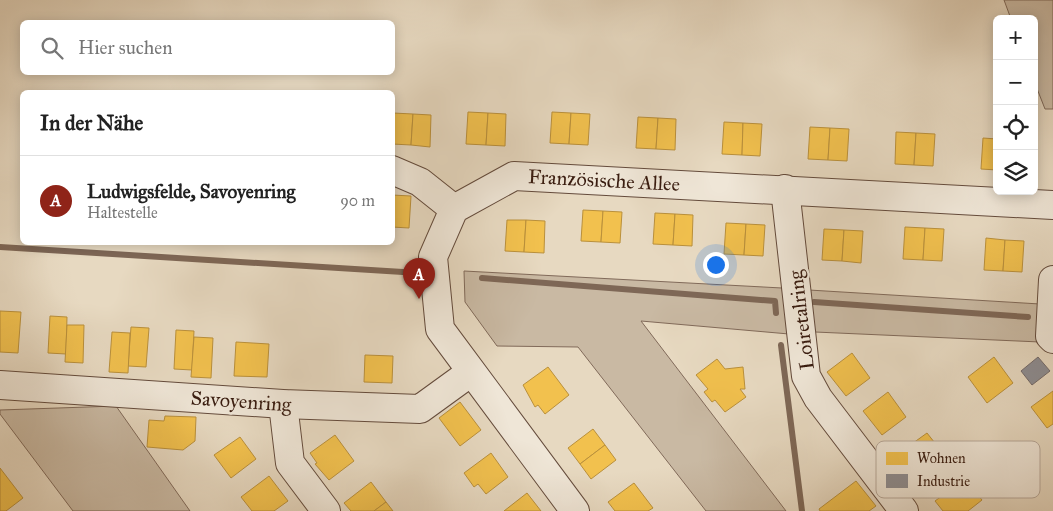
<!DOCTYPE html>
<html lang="de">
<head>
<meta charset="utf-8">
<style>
	:root { --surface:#fff; --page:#f2f2f2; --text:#222; --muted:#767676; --line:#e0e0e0; --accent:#8f2418 }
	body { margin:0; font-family:"IM FELL Great Primer",serif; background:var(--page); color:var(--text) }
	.controls { position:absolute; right:15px; top:15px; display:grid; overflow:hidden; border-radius:8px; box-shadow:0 2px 12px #0003 }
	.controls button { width:45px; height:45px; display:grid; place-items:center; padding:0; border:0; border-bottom:1px solid var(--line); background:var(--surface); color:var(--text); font:25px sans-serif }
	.you { position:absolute; left:715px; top:264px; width:18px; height:18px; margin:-12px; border:4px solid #fff; border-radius:50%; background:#1a73e8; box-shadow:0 0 0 8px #1a73e833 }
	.badge { display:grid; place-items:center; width:32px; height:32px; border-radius:50%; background:var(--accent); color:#fff; font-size:16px; font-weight:700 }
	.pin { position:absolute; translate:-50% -41px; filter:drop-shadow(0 1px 2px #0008) }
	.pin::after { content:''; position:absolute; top:26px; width:18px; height:15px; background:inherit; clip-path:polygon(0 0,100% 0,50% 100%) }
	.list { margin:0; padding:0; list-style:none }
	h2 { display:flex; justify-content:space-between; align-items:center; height:65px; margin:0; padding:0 20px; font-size:21px }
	h2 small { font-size:16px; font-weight:400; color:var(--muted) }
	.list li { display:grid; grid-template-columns:32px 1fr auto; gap:15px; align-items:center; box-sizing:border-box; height:90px; padding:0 20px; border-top:1px solid var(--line) }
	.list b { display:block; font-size:19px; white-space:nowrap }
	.list p { margin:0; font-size:16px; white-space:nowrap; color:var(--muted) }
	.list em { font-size:16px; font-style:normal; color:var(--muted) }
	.icon { flex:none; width:28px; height:28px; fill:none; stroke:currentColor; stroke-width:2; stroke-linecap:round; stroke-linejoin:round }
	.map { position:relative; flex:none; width:1053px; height:511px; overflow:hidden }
	.search { position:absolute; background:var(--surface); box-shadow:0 2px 12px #0003; left:20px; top:20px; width:375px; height:55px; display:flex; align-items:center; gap:12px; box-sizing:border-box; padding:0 18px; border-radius:8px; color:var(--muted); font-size:19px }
	.panel { position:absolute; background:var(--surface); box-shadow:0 2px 12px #0003; left:20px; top:90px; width:375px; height:155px; border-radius:8px }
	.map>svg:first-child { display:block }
	.green { fill:#c9b9a3; stroke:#816a5a }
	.homes { fill:#f2c14e; stroke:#ba903b }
	.industry { fill:#8d8d92; stroke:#746b6b }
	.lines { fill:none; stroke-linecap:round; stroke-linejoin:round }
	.stream { stroke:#7e6756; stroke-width:6 }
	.minor-casing { stroke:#644b3c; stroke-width:30 }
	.minor { stroke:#efe6d7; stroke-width:28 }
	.labels { text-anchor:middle; stroke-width:5; stroke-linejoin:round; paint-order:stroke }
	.street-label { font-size:20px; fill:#391c10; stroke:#efe6d7 }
	.key { fill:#efe6d7; stroke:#b8a99b; stroke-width:1 }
	.key-label { font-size:14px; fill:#391c10 }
</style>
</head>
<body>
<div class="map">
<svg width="1053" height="511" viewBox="0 0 1053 511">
	<rect width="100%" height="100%" fill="#e7d9c1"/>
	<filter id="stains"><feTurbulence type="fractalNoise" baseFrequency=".004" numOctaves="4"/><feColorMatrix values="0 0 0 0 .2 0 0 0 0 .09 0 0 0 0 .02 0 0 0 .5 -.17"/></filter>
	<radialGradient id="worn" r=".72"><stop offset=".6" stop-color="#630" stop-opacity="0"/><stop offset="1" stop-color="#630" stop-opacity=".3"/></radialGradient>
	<g class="green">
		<path d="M1004,0H1053V109H1045L1034,81V19H1011Z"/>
		<path d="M464,271L782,288L789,334L641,321L786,511H706L578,347L497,346L465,302Z"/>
		<path d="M809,290L1040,304V342L815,332Z"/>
		<path d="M116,406L190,511H73L0,414V410Z"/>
	</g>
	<g class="homes">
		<path d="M468,112L488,113L486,145L466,144Z"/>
		<path d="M552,112L571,113L569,144L550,143Z"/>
		<path d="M393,113L413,114L411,145L392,144Z"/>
		<path d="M488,113L506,114L505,146L486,145Z"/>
		<path d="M571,113L590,114L588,145L569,144Z"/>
		<path d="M413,114L431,115L430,147L411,145Z"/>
		<path d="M638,117L658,118L656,149L636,148Z"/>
		<path d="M658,118L676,119L675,150L656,149Z"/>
		<path d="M724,122L743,123L742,155L722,154Z"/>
		<path d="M743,123L762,124L760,156L742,155Z"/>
		<path d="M810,127L830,128L828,160L808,159Z"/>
		<path d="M830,128L849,129L847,161L828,160Z"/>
		<path d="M896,132L916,133L914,165L895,164Z"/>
		<path d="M916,133L935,134L933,166L914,165Z"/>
		<path d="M983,138L997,139V170L981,169Z"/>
		<path d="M392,195L411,196L409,228L392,227Z"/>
		<path d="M583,210L603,211L601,242L581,241Z"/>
		<path d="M603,211L622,212L620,243L601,242Z"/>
		<path d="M655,213L675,214L673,245L653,244Z"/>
		<path d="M675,214L693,215L692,246L673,245Z"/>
		<path d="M507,220H526L524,252L505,251Z"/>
		<path d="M526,220L545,221L544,253L524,252Z"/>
		<path d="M726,223L746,224L744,255L724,254Z"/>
		<path d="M746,224L765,225L763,256L744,255Z"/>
		<path d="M905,227L925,228L923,260L903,259Z"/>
		<path d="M925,228L944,229L942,261L923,260Z"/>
		<path d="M824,229L844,230L842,261L822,260Z"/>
		<path d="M844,230L863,231L861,263L842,261Z"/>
		<path d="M986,238L1005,240L1003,271L984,270Z"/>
		<path d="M1005,240L1024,241L1022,272L1003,271Z"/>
		<path d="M0,311L21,312L18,353L0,352Z"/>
		<path d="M50,316L67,317L66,354L48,353Z"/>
		<path d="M67,325H84L83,363L65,362Z"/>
		<path d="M131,327L149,328L146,367L128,366Z"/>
		<path d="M176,330L194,331L192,370L174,369Z"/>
		<path d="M112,332L130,333L128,373L109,372Z"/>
		<path d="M194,337L213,338L211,378L191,377Z"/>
		<path d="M236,342L269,344L267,377L234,376Z"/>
		<path d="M852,353L870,378L846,396L827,372Z"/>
		<path d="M365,355L393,356L392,383L364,382Z"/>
		<path d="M994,357L1013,383L987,403L968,377Z"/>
		<path d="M717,359L725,369L743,367L745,389H740L746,397L725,412L715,400L712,402L704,392L708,389L696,375Z"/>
		<path d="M548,367L569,395L545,414L538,405L535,407L523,385Z"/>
		<path d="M1053,391V424L1047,428L1031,407Z"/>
		<path d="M888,392L906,417L882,435L863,411Z"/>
		<path d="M460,402L481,430L460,446L439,418Z"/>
		<path d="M165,416L196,417L195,441L183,450L147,447L149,420L164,421Z"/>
		<path d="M593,429L605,445L580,464L568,448Z"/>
		<path d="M927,433L946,457L921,476L902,451Z"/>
		<path d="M335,435L354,461L329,480L315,464L317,463L310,453Z"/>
		<path d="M240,437L256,459L231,478L214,455Z"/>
		<path d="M605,445L616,460L591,479L580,464Z"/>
		<path d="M491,453L508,477L486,494L478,484L474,487L464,473Z"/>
		<path d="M0,468L23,498L6,511H0Z"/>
		<path d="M269,476L288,501L274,511H252L241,497Z"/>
		<path d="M965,479L982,500L968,511H943L935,501Z"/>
		<path d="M856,481L876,506L869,511H820L819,509Z"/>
		<path d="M371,482L386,502L374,511H351L344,503Z"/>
		<path d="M634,483L653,508L648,511H615L608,502Z"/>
		<path d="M527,493L541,511H504Z"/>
		<path d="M386,502L393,511H374Z"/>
	</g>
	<path class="industry" d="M1038,357L1050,371L1032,385L1021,371Z"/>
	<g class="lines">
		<g class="stream">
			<path d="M0,247L403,272"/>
			<path d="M482,278L775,301L776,313"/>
			<path d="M814,302L1028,317"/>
			<path d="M781,345L802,511"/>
		</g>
		<g class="minor-casing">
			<g id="minor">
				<path d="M392,170L420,182L454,209"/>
				<path d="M785,189L806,376L818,398L904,511"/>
				<path d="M1053,280L1050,336L1053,339"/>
				<path d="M0,385L283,404L420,409L471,372"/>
				<path d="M283,404L290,463L326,511"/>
				<path d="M575,511L440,329L433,257L454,209L514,176L1053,205"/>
			</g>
		</g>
		<use href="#minor" class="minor"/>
	</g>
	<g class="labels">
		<g class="street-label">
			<text transform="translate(604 180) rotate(3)" y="7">Französische Allee</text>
			<text transform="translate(801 320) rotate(-97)" y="7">Loiretalring</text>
			<text transform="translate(241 401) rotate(4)" y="7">Savoyenring</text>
		</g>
	</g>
	<rect x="876" y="441" width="164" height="57" rx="8" class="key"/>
	<rect x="886" y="452" width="22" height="13" fill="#f2c14e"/>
	<rect x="886" y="474" width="22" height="14" fill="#8d8d92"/>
	<g class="key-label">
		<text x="917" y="463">Wohnen</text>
		<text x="917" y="486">Industrie</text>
	</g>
	<rect width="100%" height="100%" filter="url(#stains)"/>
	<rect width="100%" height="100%" fill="url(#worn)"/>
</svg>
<div class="controls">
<button>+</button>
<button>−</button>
<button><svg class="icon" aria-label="locate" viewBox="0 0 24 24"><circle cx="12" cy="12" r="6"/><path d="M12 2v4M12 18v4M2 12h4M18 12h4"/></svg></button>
<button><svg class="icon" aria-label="layers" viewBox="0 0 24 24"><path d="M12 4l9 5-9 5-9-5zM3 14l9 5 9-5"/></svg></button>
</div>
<div class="you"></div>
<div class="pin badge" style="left:419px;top:299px">A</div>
<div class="search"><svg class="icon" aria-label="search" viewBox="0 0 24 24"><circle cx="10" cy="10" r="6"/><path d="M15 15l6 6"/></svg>Hier suchen</div>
<section class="panel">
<h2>In der Nähe<small></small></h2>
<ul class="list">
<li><span class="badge">A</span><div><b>Ludwigsfelde, Savoyenring</b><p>Haltestelle</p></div><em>90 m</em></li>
</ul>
</section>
</div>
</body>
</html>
